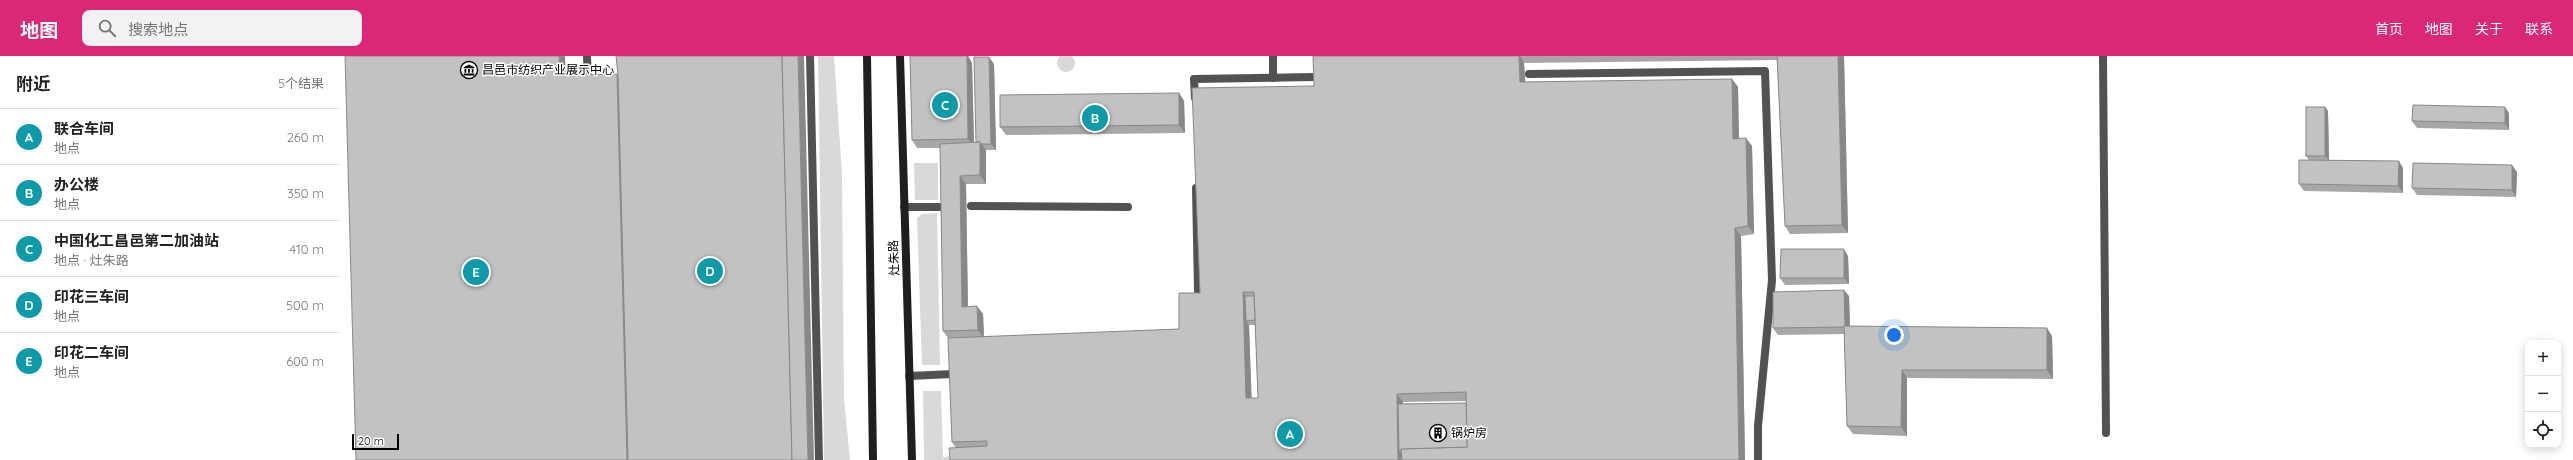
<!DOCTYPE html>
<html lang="zh">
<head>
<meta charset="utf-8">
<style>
	:root { --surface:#fff; --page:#f2f2f2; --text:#222; --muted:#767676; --line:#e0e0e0; --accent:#db2777 }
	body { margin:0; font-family:Quicksand,"Noto Sans SC",sans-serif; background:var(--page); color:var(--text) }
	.controls { position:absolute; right:12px; bottom:12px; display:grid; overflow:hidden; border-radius:8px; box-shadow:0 2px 10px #0003 }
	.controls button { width:36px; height:36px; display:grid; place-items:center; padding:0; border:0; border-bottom:1px solid var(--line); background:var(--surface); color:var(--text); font:20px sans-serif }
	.scale { position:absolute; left:12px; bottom:10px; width:47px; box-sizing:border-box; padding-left:4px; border:2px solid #000; border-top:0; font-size:11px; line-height:14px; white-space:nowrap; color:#000; -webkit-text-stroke:3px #fff; paint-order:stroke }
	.you { position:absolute; left:1554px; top:279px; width:14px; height:14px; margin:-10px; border:3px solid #fff; border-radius:50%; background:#1a73e8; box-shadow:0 0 0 6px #1a73e833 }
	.badge { display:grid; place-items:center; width:26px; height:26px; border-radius:50%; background:var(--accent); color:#fff; font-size:13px; font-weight:700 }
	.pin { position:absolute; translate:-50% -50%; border:2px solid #fff; box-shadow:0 1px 4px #0006 }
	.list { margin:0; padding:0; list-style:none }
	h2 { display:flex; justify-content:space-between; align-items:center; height:52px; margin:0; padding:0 16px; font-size:17px }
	h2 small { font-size:13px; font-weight:400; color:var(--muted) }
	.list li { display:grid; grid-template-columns:26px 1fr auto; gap:12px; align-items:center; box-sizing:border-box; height:56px; padding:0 16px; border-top:1px solid var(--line) }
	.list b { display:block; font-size:15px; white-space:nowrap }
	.list p { margin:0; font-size:13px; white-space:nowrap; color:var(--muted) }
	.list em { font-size:13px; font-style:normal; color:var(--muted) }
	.icon { flex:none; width:22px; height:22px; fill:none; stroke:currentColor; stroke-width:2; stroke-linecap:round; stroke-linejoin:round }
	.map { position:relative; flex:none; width:2233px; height:404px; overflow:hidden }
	header { display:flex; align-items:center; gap:24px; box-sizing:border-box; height:56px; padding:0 20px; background:var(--accent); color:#fff }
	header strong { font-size:19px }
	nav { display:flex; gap:22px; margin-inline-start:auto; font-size:14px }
	.search { width:280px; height:36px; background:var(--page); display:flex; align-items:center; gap:10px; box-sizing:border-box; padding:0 14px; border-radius:8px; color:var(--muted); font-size:15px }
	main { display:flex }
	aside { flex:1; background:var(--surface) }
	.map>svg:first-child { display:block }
	.green { fill:#d9d9d9 }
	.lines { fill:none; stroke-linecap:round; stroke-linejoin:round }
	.service { stroke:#525252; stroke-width:8 }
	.secondary { stroke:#1f1f1f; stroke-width:8 }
	.wall { fill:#a7a7a7; fill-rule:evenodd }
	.shaded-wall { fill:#888 }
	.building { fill:#c2c2c2; stroke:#888; fill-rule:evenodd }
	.labels { text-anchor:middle; stroke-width:3; stroke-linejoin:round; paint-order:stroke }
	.poi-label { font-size:12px; fill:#000; stroke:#fff; text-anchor:start }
	.street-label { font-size:12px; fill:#000; stroke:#fff }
</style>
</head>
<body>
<header>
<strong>地图</strong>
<div class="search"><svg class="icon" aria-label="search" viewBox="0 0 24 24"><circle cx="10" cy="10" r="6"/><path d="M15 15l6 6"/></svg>搜索地点</div>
<nav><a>首页</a><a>地图</a><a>关于</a><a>联系</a></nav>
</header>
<main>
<aside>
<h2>附近<small>5个结果</small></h2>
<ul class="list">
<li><span class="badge" style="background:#0f9aa8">A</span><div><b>联合车间</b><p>地点</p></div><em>260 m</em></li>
<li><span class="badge" style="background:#0f9aa8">B</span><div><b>办公楼</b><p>地点</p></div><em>350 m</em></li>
<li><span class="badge" style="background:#0f9aa8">C</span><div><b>中国化工昌邑第二加油站</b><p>地点 · 灶朱路</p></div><em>410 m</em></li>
<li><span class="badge" style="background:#0f9aa8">D</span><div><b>印花三车间</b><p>地点</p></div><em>500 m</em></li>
<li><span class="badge" style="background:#0f9aa8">E</span><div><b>印花二车间</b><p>地点</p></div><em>600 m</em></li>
</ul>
</aside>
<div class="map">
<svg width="2233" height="404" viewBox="0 0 2233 404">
	<rect width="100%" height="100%" fill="#fff"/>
	<g class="green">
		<circle cx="726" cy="7" r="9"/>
		<path d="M478,0H494L502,118L504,342L510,404H484Z"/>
		<path d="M574,107H598V144H575Z"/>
		<path d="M597,157L600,309H582L577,162L582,158Z"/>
		<path d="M583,335H601L603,401L615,400V404H584Z"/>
	</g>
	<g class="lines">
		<g class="service">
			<path d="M247,0L248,26"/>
			<path d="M470,0L479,404"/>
			<path d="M933,0V22"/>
			<path d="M1763,0L1766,377"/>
			<path d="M1189,18L1425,15L1432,224L1418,370V404"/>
			<path d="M855,42L854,23L976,21"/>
			<path d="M856,132L858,235"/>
			<path d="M631,150L788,151"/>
			<path d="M564,151H605"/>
			<path d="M569,320L613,318"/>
		</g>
		<g class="secondary">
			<path d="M527,0L533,404"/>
			<path d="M560,0L572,404"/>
		</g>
	</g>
	<g class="wall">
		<path d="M570,0H628L632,7L634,86H636L654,8L656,94H646V128H626L628,251L643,258L644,281L839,273L860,237L974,30L973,0H1504L1508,177L1450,178L1445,170L1437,4L1184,7L1185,26L1392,23L1398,31L1399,83L1412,90L1414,178L1401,180L1405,404L616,392L612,386L608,282L603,275L600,92H577L572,84ZM909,269H915L918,342H911ZM1126,345V347L1063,348V346Z"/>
		<path d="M839,37L844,45L845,77L666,79L660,71Z"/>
		<path d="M1985,51L1988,55L1989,104L2063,112V137L1964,135L1959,128L1969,104L1966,100Z"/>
		<path d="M2169,57V74L2077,72L2072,65Z"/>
		<path d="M2177,116L2176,141L2077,139L2072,132Z"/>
		<path d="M1508,200L1509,228L1445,229L1440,222Z"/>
		<path d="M1509,240L1510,270L1712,280L1713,323L1567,322V380L1513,378L1507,370L1504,278L1438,279L1433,272Z"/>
	</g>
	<g class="shaded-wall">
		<path d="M219,0H225L226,28L220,19Z"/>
		<path d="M458,0H464L474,404H468Z"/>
		<path d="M627,0H628L632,7L634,91L628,83Z"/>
		<path d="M1179,0H1180L1184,7L1186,35L1180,26Z"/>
		<path d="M1498,0H1504L1508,177L1502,169Z"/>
		<path d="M649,1L654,8L656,94L651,88Z"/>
		<path d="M277,18L283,26L293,404H287Z"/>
		<path d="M1392,23L1398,31L1399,91L1393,83Z"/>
		<path d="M839,37L844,45L845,77L839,69Z"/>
		<path d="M1985,51L1988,55L1989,104L1985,100Z"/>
		<path d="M2165,51L2169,57V74L2165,67Z"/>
		<path d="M1406,82L1412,90L1414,178L1408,170Z"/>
		<path d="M640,86L646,94V128L640,119Z"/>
		<path d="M2059,105L2063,112V137L2058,130Z"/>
		<path d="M2172,109L2177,116L2176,141L2172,134Z"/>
		<path d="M620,120L626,128L628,259L622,251Z"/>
		<path d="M1395,172L1401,180L1405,404H1399Z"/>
		<path d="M1504,193L1508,200L1509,228L1504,222Z"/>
		<path d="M1504,234L1509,240L1510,278L1505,271Z"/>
		<path d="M903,236L908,245L906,265L909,269L912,351L906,342Z"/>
		<path d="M637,250L643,258L644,283L638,274Z"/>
		<path d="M1707,272L1712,280L1713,323L1707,314Z"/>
		<path d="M1562,314L1567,322V380L1561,371Z"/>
		<path d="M1057,338L1063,346L1064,395H1059L1064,401V404H1058Z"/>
	</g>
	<g class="building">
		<path d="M5,0H219L220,19L277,18L287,404H16Z"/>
		<path d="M276,0H442L452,404H288L278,19Z"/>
		<path d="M442,0H458L468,404H452Z"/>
		<path d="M570,0H627L628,83L572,84Z"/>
		<path d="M973,0H1179L1180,26L1392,23L1393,83L1406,82L1408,170L1395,172L1399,404H1062L1061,393L1127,391L1126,336L1057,338L1058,404H610L609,392L647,390V385L612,386L608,282L839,273V237H860L852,32L974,30ZM903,236H914L918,342H906Z"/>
		<path d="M1437,0H1498L1502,169L1445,170Z"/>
		<path d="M634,1H649L651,88H641L640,86H636Z"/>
		<path d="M839,37V69L660,71V39Z"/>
		<path d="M2073,49L2165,51V67L2072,65Z"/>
		<rect x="1966" y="51" width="19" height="49"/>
		<path d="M640,86V119L620,120L622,251L637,250L638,274L603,275L600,88Z"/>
		<path d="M1959,104L2059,105L2058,130L1959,128Z"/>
		<path d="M2073,107L2172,109V134L2072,132Z"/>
		<path d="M1441,193H1504V222H1440Z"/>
		<path d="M1504,234L1505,270H1504V271L1433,272V236Z"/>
		<path d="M905,240H914L915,264L906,265Z"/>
		<path d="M1504,270L1707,272V314H1562L1561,371L1507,370Z"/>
		<path d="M1126,347L1127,391L1061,393V395H1059L1058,348Z"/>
	</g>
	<defs>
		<g id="museum-ring" transform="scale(0.9)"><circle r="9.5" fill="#fff" stroke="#000" stroke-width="1.5"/><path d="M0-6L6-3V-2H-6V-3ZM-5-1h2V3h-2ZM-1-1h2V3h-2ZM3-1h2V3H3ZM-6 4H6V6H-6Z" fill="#000"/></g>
		<g id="building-ring" transform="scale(0.9)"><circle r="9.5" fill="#fff" stroke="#000" stroke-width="1.5"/><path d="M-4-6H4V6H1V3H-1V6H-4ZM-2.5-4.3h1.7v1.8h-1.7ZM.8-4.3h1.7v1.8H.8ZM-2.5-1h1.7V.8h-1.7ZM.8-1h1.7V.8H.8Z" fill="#000"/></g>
	</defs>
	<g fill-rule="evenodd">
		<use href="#museum-ring" x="129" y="14"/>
		<use href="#building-ring" x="1098" y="377"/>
	</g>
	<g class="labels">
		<g class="poi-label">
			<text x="142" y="18">昌邑市纺织产业展示中心</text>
			<text x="1111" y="381">锅炉房</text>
		</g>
		<g class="street-label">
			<text transform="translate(554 202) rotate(-92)" y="4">灶朱路</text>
		</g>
	</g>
</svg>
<div class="controls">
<button>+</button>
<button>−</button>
<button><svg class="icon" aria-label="locate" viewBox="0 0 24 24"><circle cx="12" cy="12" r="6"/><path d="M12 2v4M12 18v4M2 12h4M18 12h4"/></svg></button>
</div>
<div class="scale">20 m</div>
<div class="you"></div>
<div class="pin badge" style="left:950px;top:378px;background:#0f9aa8">A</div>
<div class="pin badge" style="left:755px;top:62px;background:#0f9aa8">B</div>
<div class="pin badge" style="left:605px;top:49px;background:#0f9aa8">C</div>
<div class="pin badge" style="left:370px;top:215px;background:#0f9aa8">D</div>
<div class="pin badge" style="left:136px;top:216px;background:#0f9aa8">E</div>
</div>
</main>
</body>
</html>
